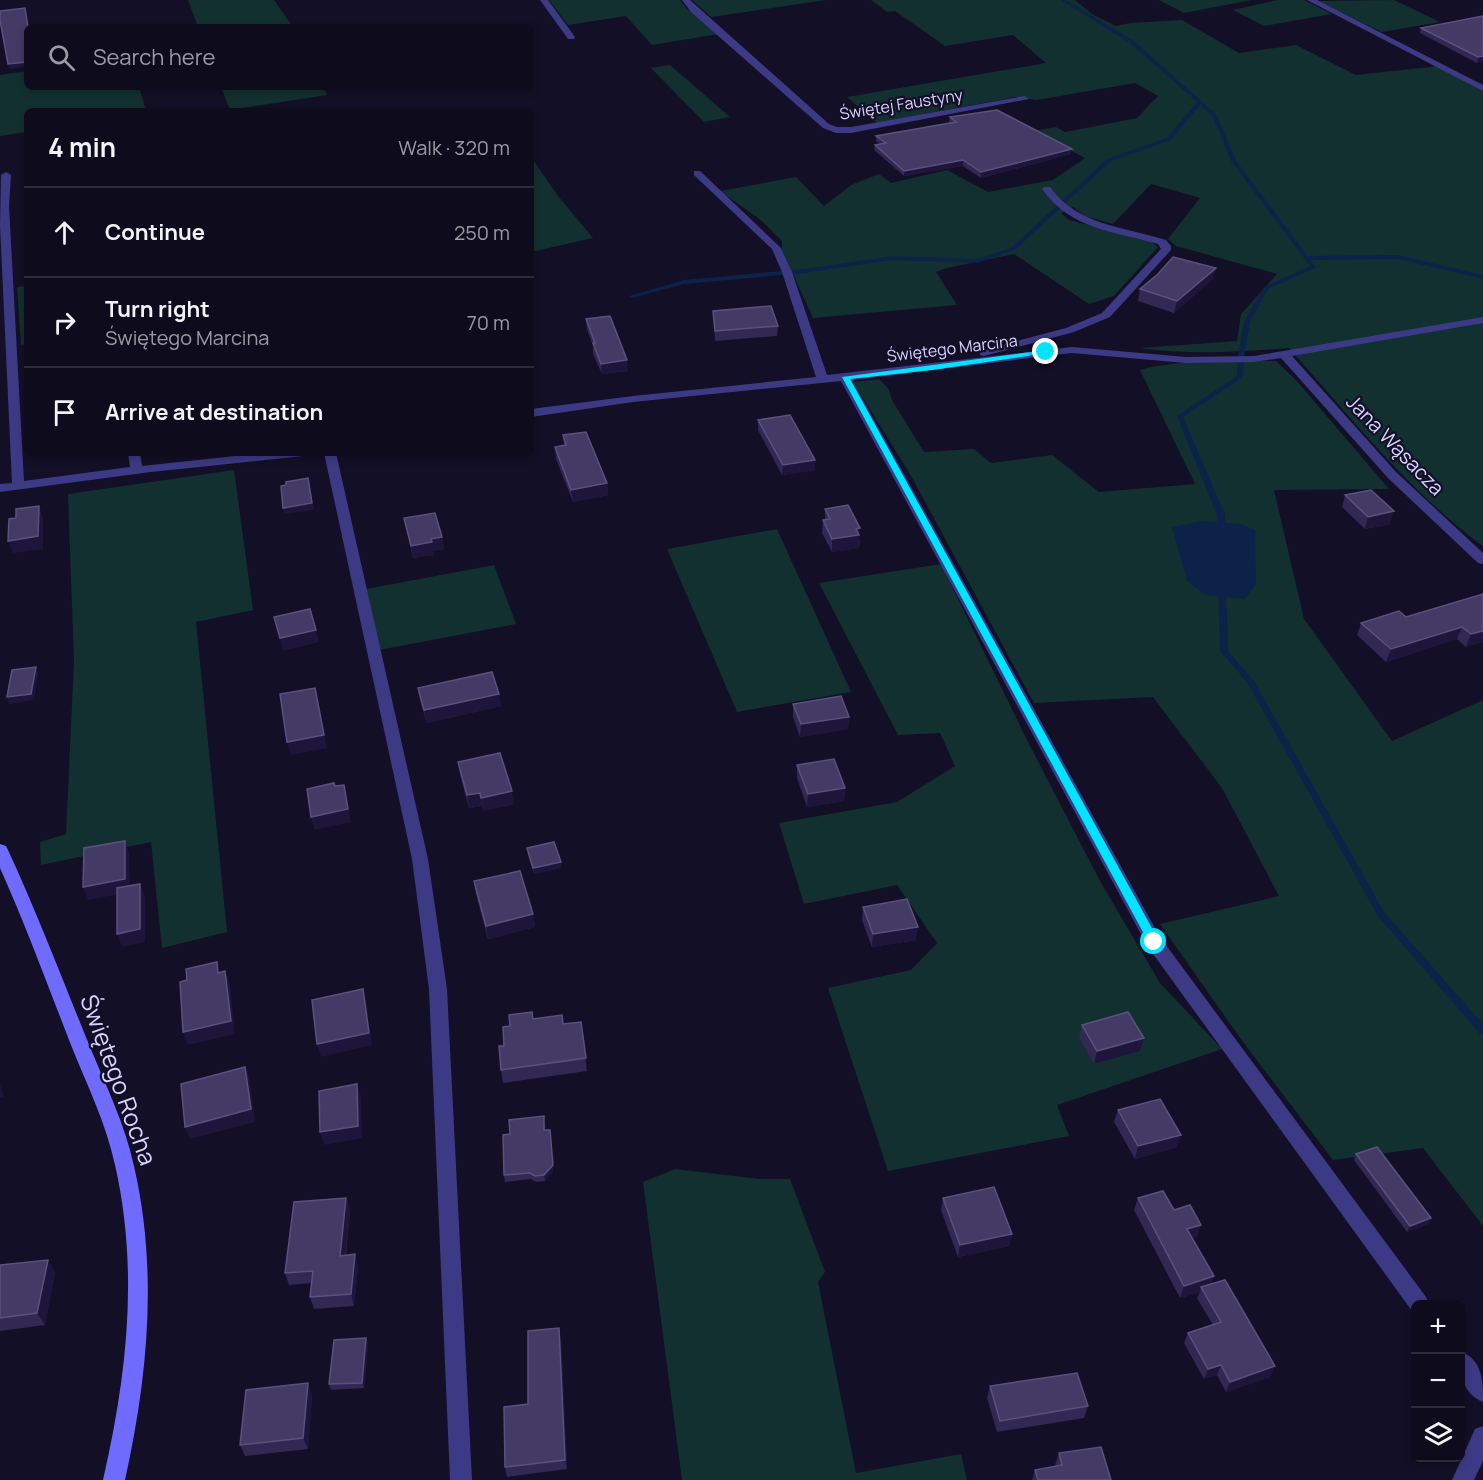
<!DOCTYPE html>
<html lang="en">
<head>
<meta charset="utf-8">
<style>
	:root { --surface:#0e0b1c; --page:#1c1929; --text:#f1f3f6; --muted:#9b9ba3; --line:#2e2b3b }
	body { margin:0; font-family:Manrope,sans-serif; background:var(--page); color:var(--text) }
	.controls { position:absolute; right:18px; bottom:18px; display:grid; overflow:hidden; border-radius:9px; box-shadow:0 3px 9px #0003 }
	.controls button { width:54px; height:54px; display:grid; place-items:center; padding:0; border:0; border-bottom:2px solid var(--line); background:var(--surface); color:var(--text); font:30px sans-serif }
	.stop { position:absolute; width:18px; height:18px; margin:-14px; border:4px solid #00e5ff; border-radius:50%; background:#fff }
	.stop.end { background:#00e5ff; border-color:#fff; box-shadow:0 2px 6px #0008 }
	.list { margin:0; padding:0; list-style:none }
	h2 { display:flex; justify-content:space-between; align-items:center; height:78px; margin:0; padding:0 24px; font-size:26px }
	h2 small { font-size:20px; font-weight:400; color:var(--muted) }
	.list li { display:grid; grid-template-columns:39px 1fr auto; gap:18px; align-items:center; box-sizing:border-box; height:90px; padding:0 24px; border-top:2px solid var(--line) }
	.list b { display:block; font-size:22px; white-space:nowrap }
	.list p { margin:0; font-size:20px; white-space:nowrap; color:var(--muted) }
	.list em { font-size:20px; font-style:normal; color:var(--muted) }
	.icon { flex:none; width:33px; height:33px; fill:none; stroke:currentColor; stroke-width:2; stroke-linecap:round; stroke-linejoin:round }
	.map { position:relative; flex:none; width:1483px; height:1480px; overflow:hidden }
	.search { position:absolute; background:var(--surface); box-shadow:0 3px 9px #0003; left:24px; top:24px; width:510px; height:66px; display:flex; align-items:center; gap:15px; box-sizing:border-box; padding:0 21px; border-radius:9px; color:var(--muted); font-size:22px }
	.panel { position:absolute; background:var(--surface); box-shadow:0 3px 9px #0003; left:24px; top:108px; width:510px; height:348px; border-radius:9px }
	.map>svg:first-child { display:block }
	.green { fill:#12302f }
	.water { fill:#0c2248 }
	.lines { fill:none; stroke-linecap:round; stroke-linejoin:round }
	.stream { fill:#0c2248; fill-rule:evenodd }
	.street { fill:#3d3a85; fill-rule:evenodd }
	.secondary { fill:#6f6bff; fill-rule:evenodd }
	.wall { fill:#312854 }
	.shaded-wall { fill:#1d163a }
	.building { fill:#433a66; stroke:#5a527e; stroke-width:1.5 }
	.route { fill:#00e5ff }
	.labels { text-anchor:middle; stroke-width:4.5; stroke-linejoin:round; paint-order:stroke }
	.far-street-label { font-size:16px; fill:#d9d4ff; stroke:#130f26 }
	.street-label { font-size:20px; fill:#d9d4ff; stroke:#130f26 }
	.near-street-label { font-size:24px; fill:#d9d4ff; stroke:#130f26 }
</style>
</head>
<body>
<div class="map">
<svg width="1483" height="1480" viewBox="0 0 1483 1480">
	<rect width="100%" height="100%" fill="#130f26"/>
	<g class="green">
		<path d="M188,0H274L293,27H198Z"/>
		<path d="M549,0H680L686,8L719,34L652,45L626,16L568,25Z"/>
		<path d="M692,0H826L711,17Z"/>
		<path d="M871,0H1075L1092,14L1116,26L1130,23L1182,20L1239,53L1296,45L1356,75L1439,66L1483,88V546C1411,494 1348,414 1289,348C1238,352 1190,355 1140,348L1237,341L1241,314L1277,274L1176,246L1168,239L1200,198L1151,184L1113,224L1085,216L1073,207L1061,213L1069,220L1150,241L1158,247L1114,296L1089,304L1014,254L947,268L936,272L957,305L813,318L782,250V241L762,221L720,191L796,177L824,206L851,185L879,174L891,183L947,170L988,192L1053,180L1085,158L1034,131L1056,127L1065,132L1137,118L1158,96L1135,83L1037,100L1016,97L877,123L847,97L1046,63L1013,35L945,46L895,11L887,12Z"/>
		<path d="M1159,0H1252L1184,13Z"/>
		<path d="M1277,0H1304L1332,14L1264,26L1233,10Z"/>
		<path d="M1394,0L1440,22L1382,32L1317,1Z"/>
		<path d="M670,65L730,117L704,122L651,68Z"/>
		<path d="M27,71V87H139L146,111H27V132L0,136V75Z"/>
		<path d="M221,87H323L327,95L230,110Z"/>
		<path d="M531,157L558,196L593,238L531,252Z"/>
		<path d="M27,286V344L21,345L17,287Z"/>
		<path d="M1276,361L1296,380L1389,489L1274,490L1304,619L1392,741L1483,700V1226L1423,1148L1333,1160L1243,1042L1160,924L1279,896L1222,788L1153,697L1034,703L910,474L853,382L879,379L888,388L892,400L924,452L974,449L991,463L1052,455L1099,492L1195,484L1140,370C1179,359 1234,362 1276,361Z"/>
		<path d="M234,470L253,610L196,622L227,932L162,948L151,842L41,865L40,842L66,834L74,661L68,494Z"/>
		<path d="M777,529L851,692L737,712L667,549Z"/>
		<path d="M941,564L1027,740L1100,881L1160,983L1222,1049L1057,1105L1069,1136L888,1171L828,988L911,970L937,943L897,885L804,904L779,823L897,802L955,766L940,733L898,735L819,583Z"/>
		<path d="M494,565L516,624L379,650L366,589Z"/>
		<path d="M675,1169L759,1179H790L825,1272L818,1282L856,1473L961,1454L967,1480H682L643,1182Z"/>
	</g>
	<path class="water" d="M1203,521L1240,524L1255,530L1256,584L1245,599L1206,595L1187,581L1172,527Z"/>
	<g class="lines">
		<g class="stream">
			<path d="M1061,0H1066L1134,41L1217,115L1236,161L1308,256L1398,255L1483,275V279L1398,259L1310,260L1316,267L1315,268L1268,289L1250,322L1244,356L1243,357H1239L1238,356L1244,322L1264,287L1310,266L1231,161L1213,117L1200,105L1171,140L1111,161L1015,250L977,263L892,260L804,273L684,284L632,298L629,296L684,280L804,269L892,256L977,259L1011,248L1107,159L1167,138L1197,102L1130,43Z"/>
			<path d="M1241,360L1244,362L1242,378L1183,417L1225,515V534L1221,536L1217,534V515L1177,416L1237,376L1238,362Z"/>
			<path d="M1219,584H1225L1226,586L1228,651L1254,681L1384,912L1483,1024V1035L1480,1034L1378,916L1247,682L1220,651L1218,586Z"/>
		</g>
		<g class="street">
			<path d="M540,0H548L575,37L574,39H568Z"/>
			<path d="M682,0H690L829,124L837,127H851L1025,96L1029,99L851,133H836L823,128L691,12Z"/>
			<path d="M1307,0H1317L1483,85V91Z"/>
			<path d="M694,171H700L781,248L792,272L827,375L1072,347L1186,357L1254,356L1483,317V323L1292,356L1396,472L1483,553V564L1478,563L1388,478L1281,358L1254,362L1186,363L1072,353L852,380L1160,937L1426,1297L1429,1304H1416V1312L1412,1311L1148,947L841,381L633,402L531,417V409L633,396L816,377L782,272L772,249L694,175Z"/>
			<path d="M6,172L11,175L9,206L24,481L130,467L128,453H140L142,466L263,453H305L303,456L151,472L0,492V484L12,483L0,225L1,175Z"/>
			<path d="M1044,187H1050C1077,225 1124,227 1166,240L1171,246V250L1110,317L1074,332L984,356L980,355V351L1066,328L1102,313L1161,249L1158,244C1114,231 1071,230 1042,189Z"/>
			<path d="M324,453H336L428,859L447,989L472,1480H450L429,989L412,859Z"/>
			<path d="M1460,1351C1483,1360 1483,1382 1483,1402C1461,1393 1460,1372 1460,1351Z"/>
			<path d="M1483,1426V1461L1474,1480H1452L1475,1429Z"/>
		</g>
		<path class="secondary" d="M0,844L6,846L8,850C38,915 63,981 90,1047C106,1086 125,1124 134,1166C158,1270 148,1376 125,1480H103C127,1376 139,1270 115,1165C106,1123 87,1085 71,1045C48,986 26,926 0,868Z"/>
	</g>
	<g class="wall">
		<path d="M1483,16V61L1477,63L1420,33L1421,28Z"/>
		<path d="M950,117L1071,154L981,178L963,166L904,176L874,150L875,145L880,144L876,141V136L950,123L949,122Z"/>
		<path d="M1213,279L1174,313L1138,301L1140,289Z"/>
		<path d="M713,311L778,326L777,336L715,341Z"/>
		<path d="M586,319L628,371L602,374L593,354V346L587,329Z"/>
		<path d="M758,420L815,470L782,475L758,430Z"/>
		<path d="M563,435L607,483L608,495L573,502L556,459L555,447L564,445Z"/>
		<path d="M1345,495L1390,524L1365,529L1342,507Z"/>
		<path d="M825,509L860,541L859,548L832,552L822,533L823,520H825Z"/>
		<path d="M404,518L442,537L444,549L433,551L434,555L413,558Z"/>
		<path d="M1483,594V642L1466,647L1457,639L1386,662L1357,635L1361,623L1406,617Z"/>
		<path d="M418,688L501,706L427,723L420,700Z"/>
		<path d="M793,704L849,717L848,729L800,737L793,717Z"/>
		<path d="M458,762L514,804L483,811L482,806L469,808L460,775Z"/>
		<path d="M797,765L845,788L844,801L807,807L797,778Z"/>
		<path d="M527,848L561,862V868L534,874L528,855Z"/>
		<path d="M474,881L533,914L535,927L488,939L476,894Z"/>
		<path d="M863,907L916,940L872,947L862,920Z"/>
		<path d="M533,1019L563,1024L581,1022L587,1071L503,1083L501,1070L504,1046L510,1026Z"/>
		<path d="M1082,1025L1144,1038L1140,1051L1094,1064L1079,1038Z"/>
		<path d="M1118,1110L1177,1147L1135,1159L1114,1122Z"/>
		<path d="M545,1122V1130H550L553,1172L545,1181L536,1182L531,1179L505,1182L504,1175L510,1134Z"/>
		<path d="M1356,1154L1431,1218L1428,1224L1407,1232L1354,1160Z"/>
		<path d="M346,1198L350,1210L346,1255L355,1254L358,1267L354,1306L314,1309L310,1297L312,1283L289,1285L285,1273Z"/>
		<path d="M943,1198L1012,1234L1009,1246L958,1257L941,1210Z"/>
		<path d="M1138,1198L1174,1210L1197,1237L1192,1238L1214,1276L1211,1284L1270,1377L1226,1392L1217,1375L1204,1379L1184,1343L1188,1333L1213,1325L1197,1298L1200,1292L1180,1298L1134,1210Z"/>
		<path d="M0,1265L55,1272L45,1325L0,1331Z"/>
		<path d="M366,1338L368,1344L364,1388L331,1390L329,1384Z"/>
		<path d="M561,1338L567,1469L507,1477L505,1467Z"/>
		<path d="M990,1386L1088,1406L1084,1418L997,1432L987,1398Z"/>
		<path d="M312,1395L308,1449L245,1456L240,1445Z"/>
		<path d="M1059,1453L1111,1480H1032L1035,1470L1056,1466L1055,1465Z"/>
	</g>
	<g class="shaded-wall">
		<path d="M1483,56V61L1477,63L1478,57Z"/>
		<path d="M27,62V67L9,69L8,64Z"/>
		<path d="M1072,149L1071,154L981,178V172Z"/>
		<path d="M963,160V166L904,176V171Z"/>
		<path d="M1216,268L1213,279L1174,313L1177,301Z"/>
		<path d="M627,360L628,371L602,374L601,364Z"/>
		<path d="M815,460V470L782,475L783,465Z"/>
		<path d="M308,478L314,510L284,514L283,508Z"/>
		<path d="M607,483L608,495L573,502L571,490Z"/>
		<path d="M39,506L43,518V549L13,553L8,541Z"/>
		<path d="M1394,511L1390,524L1365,529L1368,517Z"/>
		<path d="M860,528L859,548L832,552V539L856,529Z"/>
		<path d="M442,537L444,549L433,551L434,555L413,558L411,546L431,539Z"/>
		<path d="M1462,627L1457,639L1386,662L1391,649Z"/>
		<path d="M316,630L319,642L283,651L280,638Z"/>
		<path d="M1483,631V642L1466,647L1471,634Z"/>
		<path d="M36,667L38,673L34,700L9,704L7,697Z"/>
		<path d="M315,688L327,748L291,755L287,742Z"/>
		<path d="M499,694L501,706L427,723L424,710Z"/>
		<path d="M849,717L848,729L800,737L801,724Z"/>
		<path d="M344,785L351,822L314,830L311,817Z"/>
		<path d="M845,788L844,801L807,807L808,794Z"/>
		<path d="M512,791L514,804L483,811L481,798Z"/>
		<path d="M480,793L482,806L469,808L467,795Z"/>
		<path d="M125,841L129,853L130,892L88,900L83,887Z"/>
		<path d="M561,862V868L534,874L533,868Z"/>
		<path d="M140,884L145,897V942L122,947L117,934Z"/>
		<path d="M533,914L535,927L488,939L486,926Z"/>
		<path d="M918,927L916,940L872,947L873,934Z"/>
		<path d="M225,971L230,984L235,1034L188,1045L183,1032Z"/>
		<path d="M363,989L366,1002L372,1045L321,1057L317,1044Z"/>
		<path d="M1144,1038L1140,1051L1094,1064L1097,1051Z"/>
		<path d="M245,1067L250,1080L255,1122L190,1139L185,1127Z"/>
		<path d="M0,1084L4,1097L0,1098Z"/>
		<path d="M357,1084L361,1097L362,1138L324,1145L320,1132Z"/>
		<path d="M550,1130L553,1172L545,1181L544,1175Z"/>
		<path d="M1181,1135L1177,1147L1135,1159L1138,1146Z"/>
		<path d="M346,1198L350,1210L344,1268L340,1256Z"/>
		<path d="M1431,1218L1428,1224L1407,1232L1410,1226Z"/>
		<path d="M1201,1225L1197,1237L1182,1241L1187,1229Z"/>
		<path d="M1012,1234L1009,1246L958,1257L960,1245Z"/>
		<path d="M355,1254L358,1267L354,1306L351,1294Z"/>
		<path d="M48,1260L55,1272L45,1325L37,1313Z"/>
		<path d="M1214,1276L1209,1289L1201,1287L1200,1292L1180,1298L1184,1286Z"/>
		<path d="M559,1328L561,1338L567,1469L565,1460Z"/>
		<path d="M366,1338L368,1344L364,1388L362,1383Z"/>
		<path d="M1221,1365L1217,1375L1204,1379L1208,1369Z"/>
		<path d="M1275,1366L1270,1377L1226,1392L1230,1382Z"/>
		<path d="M308,1383L312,1395L308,1449L303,1438Z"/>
	</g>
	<g class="building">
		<path d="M25,8L28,27L27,62L8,64L0,20V11Z"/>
		<path d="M1483,16V56L1478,57L1421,28Z"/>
		<path d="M997,110L1072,149L981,172L963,160L904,171L875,145L886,143L876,136L956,122L950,117Z"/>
		<path d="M1173,257L1216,268L1177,301L1140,289L1158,274Z"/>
		<path d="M771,306L778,326L715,331L713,311Z"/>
		<path d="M610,316L627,360L601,364L593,343H595L586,319Z"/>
		<path d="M790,415L815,460L783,465L758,420Z"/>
		<path d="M586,432L607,483L571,490L555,447L566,445L563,435Z"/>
		<path d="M308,478L312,503L283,508L281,486L286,485V482Z"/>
		<path d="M1371,490L1394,511L1368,517L1345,495Z"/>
		<path d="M848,505L860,528L856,529L859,535L832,539L823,520L830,519L825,509Z"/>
		<path d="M39,506L38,536L8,541L9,519L16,518V509Z"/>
		<path d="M435,513L442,537L431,539L432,542L411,546L404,518Z"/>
		<path d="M1483,594V631L1471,634L1462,627L1391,649L1361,623L1399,611L1406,617Z"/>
		<path d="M310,609L316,630L280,638L274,617Z"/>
		<path d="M36,667L31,694L7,697L12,670Z"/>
		<path d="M492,672L499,694L424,710L418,688Z"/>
		<path d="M315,688L324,735L287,742L280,694Z"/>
		<path d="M841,696L849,717L801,724L793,704Z"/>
		<path d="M500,753L512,791L481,798L480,793L467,795L458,762Z"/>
		<path d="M834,759L845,788L808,794L797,765Z"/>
		<path d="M334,783L335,786L344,785L348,809L311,817L307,789Z"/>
		<path d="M125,841V879L83,887L84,848Z"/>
		<path d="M554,842L561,862L533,868L527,848Z"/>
		<path d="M520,871L533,914L486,926L474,881Z"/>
		<path d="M140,884V929L117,934V888Z"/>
		<path d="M907,899L918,927L873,934L863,907Z"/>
		<path d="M217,962L218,973L225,971L231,1021L183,1032L180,982L187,980L186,969Z"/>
		<path d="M363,989L369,1033L317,1044L312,1000Z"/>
		<path d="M532,1012L533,1019L562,1015L563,1024L581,1022L586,1058L501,1070L499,1046H504L503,1027L510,1026L509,1015Z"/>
		<path d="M1128,1012L1144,1038L1097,1051L1082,1025Z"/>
		<path d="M245,1067L251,1109L185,1127L181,1084Z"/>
		<path d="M357,1084L358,1126L320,1132L319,1091Z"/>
		<path d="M1160,1099L1181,1135L1138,1146L1118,1110Z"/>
		<path d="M544,1116V1130H550L553,1165L544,1175L535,1176L530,1173L504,1175L503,1135L510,1134L509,1120Z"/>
		<path d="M1377,1147L1431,1218L1410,1226L1356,1154Z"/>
		<path d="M994,1187L1012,1234L960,1245L943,1198Z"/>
		<path d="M1163,1191L1174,1210L1190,1205L1201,1225L1187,1229L1214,1276L1184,1286L1138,1198Z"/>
		<path d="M346,1198L340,1256L355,1254L351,1294L310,1297L313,1271L285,1273L294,1202Z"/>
		<path d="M48,1260L37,1313L0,1318V1265Z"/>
		<path d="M1225,1280L1275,1366L1230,1382L1221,1365L1208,1369L1188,1333L1221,1322L1201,1287Z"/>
		<path d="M559,1328L565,1460L505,1467L504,1407L528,1404V1331Z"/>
		<path d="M366,1338L362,1383L329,1384L334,1340Z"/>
		<path d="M1077,1373L1088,1406L1000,1421L990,1386Z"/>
		<path d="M308,1383L303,1438L240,1445L246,1390Z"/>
		<path d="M1101,1447L1111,1480H1038L1035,1470L1062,1465L1059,1453Z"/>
	</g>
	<path class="route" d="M1046,350L1048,353L932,370L850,379L1158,939L1160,942L1154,946L1150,945L842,377Z"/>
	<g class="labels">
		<g class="far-street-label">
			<text transform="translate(901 104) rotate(-9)" y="6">Świętej Faustyny</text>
			<text transform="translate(952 348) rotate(-7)" y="6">Świętego Marcina</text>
		</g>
		<g class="street-label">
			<text transform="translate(1395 445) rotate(46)" y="7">Jana Wąsacza</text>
		</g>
		<g class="near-street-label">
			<text transform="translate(118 1080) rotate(70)" y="8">Świętego Rocha</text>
		</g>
	</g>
</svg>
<div class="controls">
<button>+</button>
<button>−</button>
<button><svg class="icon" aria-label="layers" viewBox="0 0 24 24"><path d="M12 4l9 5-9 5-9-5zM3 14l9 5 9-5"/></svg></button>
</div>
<div class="stop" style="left:1154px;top:942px"></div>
<div class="stop end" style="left:1046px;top:352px"></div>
<div class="search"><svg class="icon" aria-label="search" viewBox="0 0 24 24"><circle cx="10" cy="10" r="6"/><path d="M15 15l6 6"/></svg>Search here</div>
<section class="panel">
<h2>4 min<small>Walk · 320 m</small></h2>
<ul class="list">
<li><svg class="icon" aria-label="ahead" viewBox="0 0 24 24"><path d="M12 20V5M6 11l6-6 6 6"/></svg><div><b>Continue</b></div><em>250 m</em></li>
<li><svg class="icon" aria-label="right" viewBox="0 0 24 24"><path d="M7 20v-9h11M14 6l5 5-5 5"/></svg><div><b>Turn right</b><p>Świętego Marcina</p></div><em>70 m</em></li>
<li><svg class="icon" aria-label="arrive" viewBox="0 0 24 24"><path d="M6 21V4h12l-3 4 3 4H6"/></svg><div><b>Arrive at destination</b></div></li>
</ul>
</section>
</div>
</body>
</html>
